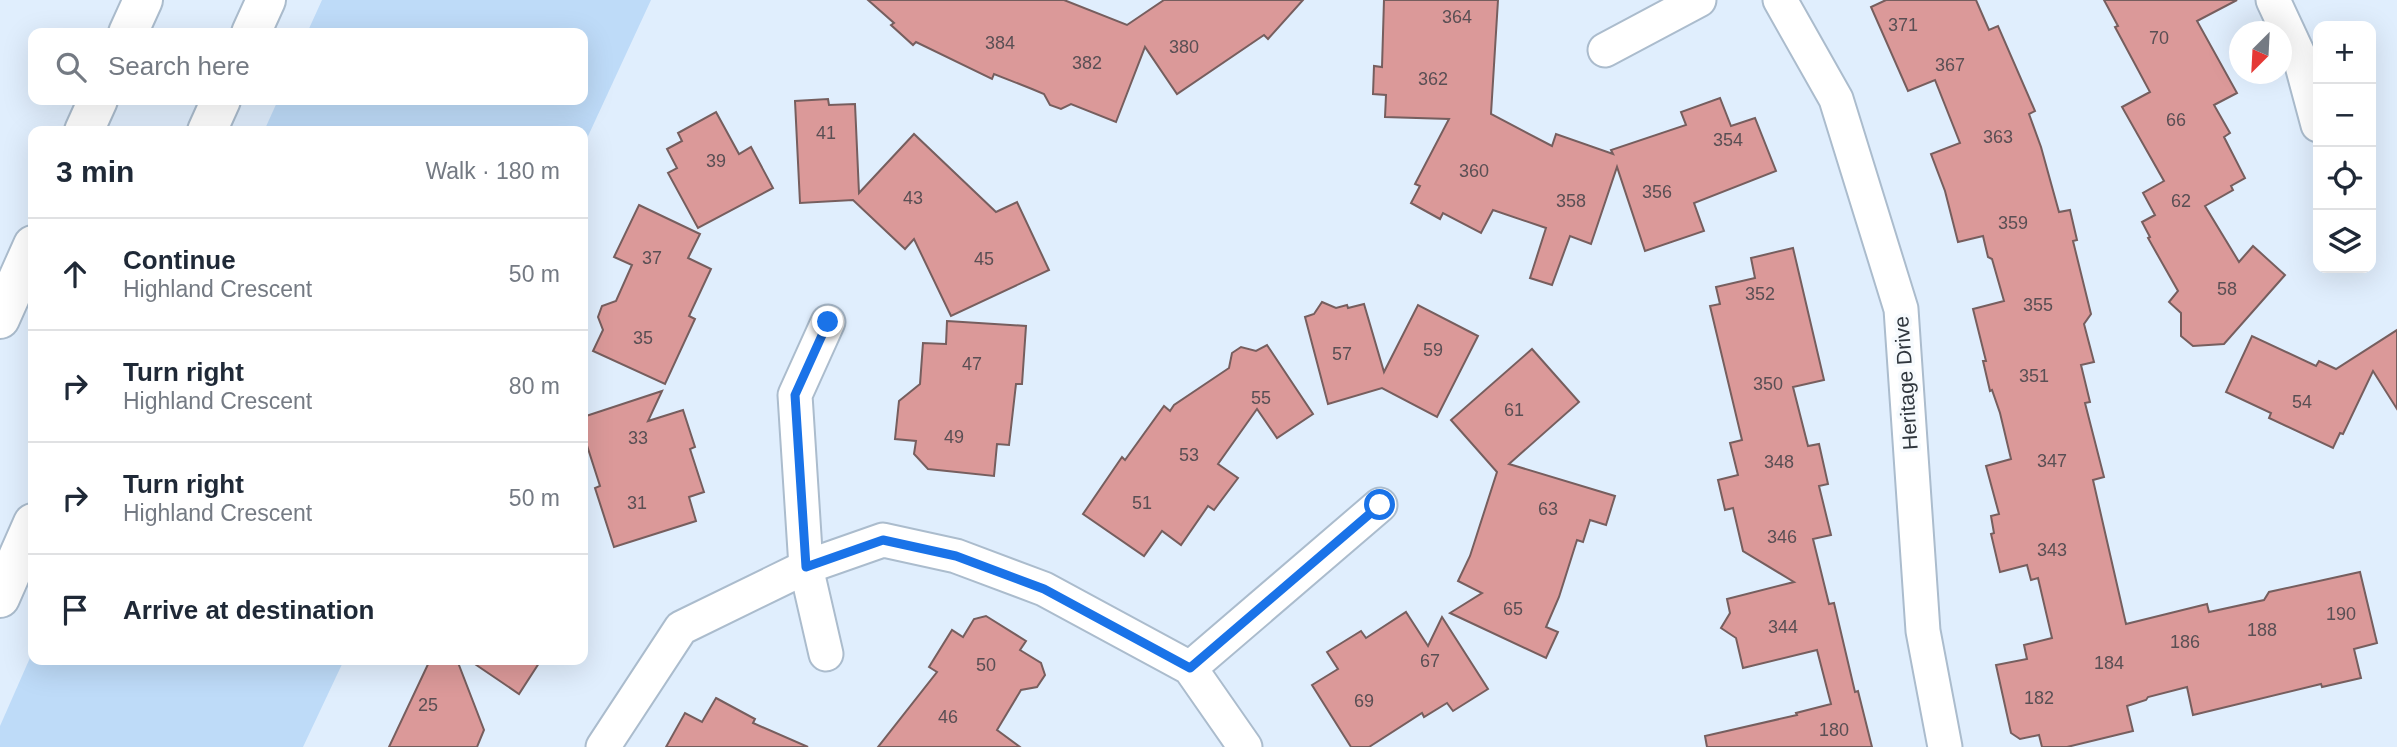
<!DOCTYPE html>
<html lang="en">
<head>
<meta charset="utf-8">
<style>
	:root { --surface:#fff; --page:#f6f6f7; --text:#1f2937; --muted:#747a83; --line:#e0e1e3 }
	body { margin:0; font-family:Arial,sans-serif; background:var(--page); color:var(--text) }
	.controls { position:absolute; right:21px; top:21px; display:grid; overflow:hidden; border-radius:14px; box-shadow:0 7px 28px #0002 }
	.controls button { width:63px; height:63px; display:grid; place-items:center; padding:0; border:0; border-bottom:2px solid var(--line); background:var(--surface); color:var(--text); font:35px sans-serif }
	.compass { position:absolute; left:2229px; top:21px; width:63px; height:63px; border-radius:50%; background:var(--surface); box-shadow:0 7px 28px #0002; rotate:204deg }
	.stop { position:absolute; width:21px; height:21px; margin:-16px; border:5px solid #1a73e8; border-radius:50%; background:#fff }
	.stop.end { background:#1a73e8; border-color:#fff; box-shadow:0 2px 7px #0008 }
	.list { margin:0; padding:0; list-style:none }
	h2 { display:flex; justify-content:space-between; align-items:center; height:91px; margin:0; padding:0 28px; font-size:30px }
	h2 small { font-size:23px; font-weight:400; color:var(--muted) }
	.list li { display:grid; grid-template-columns:46px 1fr auto; gap:21px; align-items:center; box-sizing:border-box; height:112px; padding:0 28px; border-top:2px solid var(--line) }
	.list b { display:block; font-size:26px; white-space:nowrap }
	.list p { margin:0; font-size:23px; white-space:nowrap; color:var(--muted) }
	.list em { font-size:23px; font-style:normal; color:var(--muted) }
	.icon { flex:none; width:38px; height:38px; fill:none; stroke:currentColor; stroke-width:2; stroke-linecap:round; stroke-linejoin:round }
	.map { position:relative; flex:none; width:2397px; height:747px; overflow:hidden }
	.search { position:absolute; background:var(--surface); box-shadow:0 7px 28px #0002; left:28px; top:28px; width:560px; height:77px; display:flex; align-items:center; gap:18px; box-sizing:border-box; padding:0 24px; border-radius:14px; color:var(--muted); font-size:26px }
	.panel { position:absolute; background:var(--surface); box-shadow:0 7px 28px #0002; left:28px; top:126px; width:560px; height:539px; border-radius:14px }
	.map>svg:first-child { display:block }
	.green { fill:#bedbf8 }
	.building { fill:#db9999; stroke:#765e5e; stroke-width:2 }
	.lines { fill:none; stroke-linecap:round; stroke-linejoin:round }
	.minor-casing { stroke:#abbccd; stroke-width:37 }
	.primary-casing { stroke:#abbccd; stroke-width:42 }
	.minor { stroke:#fff; stroke-width:33 }
	.primary { stroke:#fff; stroke-width:38 }
	.route { stroke:#1a73e8; stroke-width:9 }
	.labels { text-anchor:middle; stroke-width:7; stroke-linejoin:round; paint-order:stroke }
	.number-label { font-size:18px; fill:#5a4f54 }
	.street-label { font-size:21px; fill:#2f363d; stroke:#f6fafd }
</style>
</head>
<body>
<div class="map">
<svg width="2397" height="747" viewBox="0 0 2397 747">
	<rect width="100%" height="100%" fill="#e0eefd"/>
	<g class="green">
		<path d="M322,0H651L583,147V131H264L278,100H583V33H307Z"/>
		<path d="M33,651V660H344L303,747H0V726Z"/>
	</g>
	<g class="building">
		<path d="M868,0H1064L1127,25L1164,0H1303L1268,39L1264,35L1177,94L1145,47L1116,122L1071,104L1061,109L1050,105L1044,94L1032,89L994,74L992,79L916,42L913,45L891,25L894,23Z"/>
		<path d="M1384,0H1498L1491,114L1552,146L1556,134L1613,154L1611,150L1686,125L1681,112L1720,98L1731,126L1755,118L1776,171L1694,203L1704,231L1645,251L1617,167L1591,244L1570,236L1552,285L1530,278L1546,228L1493,210L1481,233L1443,213L1440,219L1411,203L1420,186L1415,184L1449,119L1385,117L1386,95L1373,94L1374,66L1382,67Z"/>
		<path d="M1886,0H1976L1989,30L1998,26L2035,111L2029,114L2041,147L2059,212L2070,210L2077,240L2073,241L2091,314L2084,324L2094,362L2081,365L2090,402L2085,403L2104,477L2093,480L2126,624L2207,604L2209,612L2264,600L2269,592L2360,572L2377,643L2354,649L2361,678L2322,687L2321,684L2193,715L2187,687L2148,697L2146,700L2127,706L2133,731L2067,747H2042L2039,735L2020,739L2011,733L1996,665L2027,659L2024,645L2052,638L2038,578L2031,580L2027,565L2000,572L1991,534L1994,533L1991,516L1999,514L1986,466L2011,459L2000,413L1992,390L1990,391L1983,361H1986L1973,309L2004,301L1992,259L1988,257L1983,236L1958,242L1945,191L1931,154L1960,143L1935,80L1908,91L1871,7Z"/>
		<path d="M2104,0H2237L2197,21L2237,93L2214,105L2230,133L2224,137L2245,178L2231,186L2233,190L2205,206L2239,262L2253,246L2285,275L2224,344L2193,346L2181,336V313L2169,302L2178,291L2148,238L2150,237L2142,222L2155,215L2143,193L2164,181L2122,107L2150,92L2115,27L2118,26Z"/>
		<path d="M828,99L829,105L855,104L859,193L914,134L996,212L1017,202L1049,270L951,316L914,239L905,249L853,200L800,203L795,101Z"/>
		<path d="M716,112L739,154L751,147L773,188L698,228L668,173L677,168L667,149L682,141L678,133Z"/>
		<path d="M639,205L700,234L688,258L711,269L689,316L695,319L665,384L593,351L603,330L598,317L602,306L616,301L632,265L614,257Z"/>
		<path d="M1793,248L1824,380L1793,387L1808,446L1819,444L1828,484L1819,486L1831,535L1813,539L1829,604L1834,603L1855,692L1858,691L1872,747H1707L1705,736L1797,715L1796,713L1831,704L1817,650L1743,668L1736,638L1721,628L1730,613L1727,599L1794,582L1743,551L1733,508L1725,510L1718,480L1738,475L1730,443L1742,440L1710,306L1720,304L1716,287L1755,278L1751,258Z"/>
		<path d="M1322,302L1336,308L1347,305L1348,308L1364,304L1384,372L1418,305L1478,336L1437,417L1382,388L1328,404L1305,317L1314,314Z"/>
		<path d="M947,321L1026,326L1022,384H1016L1009,445L997,444L994,476L928,469L914,454L916,441L895,439L899,401L920,384L923,343L946,344Z"/>
		<path d="M2397,330V409L2373,371L2343,434L2340,433L2333,448L2269,418L2271,413L2226,392L2252,336L2316,366L2319,361L2336,369Z"/>
		<path d="M1267,345L1313,414L1277,438L1257,409L1218,464L1238,478L1214,510L1208,506L1181,545L1162,531L1144,556L1083,514L1122,457L1125,460L1164,406L1170,411L1174,405L1229,368L1232,353L1241,347L1256,351Z"/>
		<path d="M1532,349L1579,402L1509,464L1615,496L1606,525L1590,520L1583,542L1577,540L1559,597L1546,627L1558,632L1546,658L1450,613L1482,593L1458,581L1470,556L1497,472L1451,420Z"/>
		<path d="M662,391L648,421L683,410L695,447L690,449L704,492L689,497L696,521L614,547L595,488L600,486L583,433V417Z"/>
		<path d="M1406,612L1428,646L1442,617L1488,689L1453,711L1447,703L1424,717L1422,713L1369,747H1351L1312,685L1338,669L1327,652L1361,631L1366,638Z"/>
		<path d="M986,616L1026,641L1020,650L1041,663L1045,675L1037,687L1021,690L997,730L1020,747H878L937,672L929,667L952,630L963,637L974,619Z"/>
		<path d="M430,660H457L484,730L477,747H389Z"/>
		<path d="M469,660H541L519,694Z"/>
		<path d="M716,698L755,719L753,723L808,747H666L685,713L702,722Z"/>
	</g>
	<g class="lines">
		<g class="minor-casing">
			<g id="minor">
				<path d="M1780,0L1836,99L1901,309L1923,631L1945,747"/>
				<path d="M2273,0L2300,58L2318,125"/>
				<path d="M1605,50L1699,0"/>
				<path d="M826,654L806,567L795,395L828,322"/>
				<path d="M1190,668L1380,505"/>
				<path d="M603,747L681,628L806,567L883,540L956,556L1044,589L1190,668L1245,747"/>
			</g>
		</g>
		<g class="primary-casing">
			<g id="primary">
				<path d="M128,33L143,0"/>
				<path d="M251,33L266,0"/>
				<path d="M84,131L98,100"/>
				<path d="M207,131L221,100"/>
				<path d="M0,319L33,245"/>
				<path d="M0,598L33,523"/>
			</g>
		</g>
		<use href="#minor" class="minor"/>
		<use href="#primary" class="primary"/>
	</g>
	<g class="lines">
		<path class="route" d="M828,322L795,395L806,567L883,540L956,556L1044,589L1190,668L1380,505"/>
	</g>
	<g class="labels">
		<g class="number-label">
			<text x="1457" y="23">364</text>
			<text x="1903" y="31">371</text>
			<text x="2159" y="44">70</text>
			<text x="1000" y="49">384</text>
			<text x="1184" y="53">380</text>
			<text x="1087" y="69">382</text>
			<text x="1950" y="71">367</text>
			<text x="1433" y="85">362</text>
			<text x="2176" y="126">66</text>
			<text x="826" y="139">41</text>
			<text x="1998" y="143">363</text>
			<text x="1728" y="146">354</text>
			<text x="716" y="167">39</text>
			<text x="1474" y="177">360</text>
			<text x="1657" y="198">356</text>
			<text x="913" y="204">43</text>
			<text x="1571" y="207">358</text>
			<text x="2181" y="207">62</text>
			<text x="2013" y="229">359</text>
			<text x="652" y="264">37</text>
			<text x="984" y="265">45</text>
			<text x="2227" y="295">58</text>
			<text x="1760" y="300">352</text>
			<text x="2038" y="311">355</text>
			<text x="643" y="344">35</text>
			<text x="1433" y="356">59</text>
			<text x="1342" y="360">57</text>
			<text x="972" y="370">47</text>
			<text x="2034" y="382">351</text>
			<text x="1768" y="390">350</text>
			<text x="1261" y="404">55</text>
			<text x="2302" y="408">54</text>
			<text x="1514" y="416">61</text>
			<text x="954" y="443">49</text>
			<text x="638" y="444">33</text>
			<text x="1189" y="461">53</text>
			<text x="2052" y="467">347</text>
			<text x="1779" y="468">348</text>
			<text x="637" y="509">31</text>
			<text x="1142" y="509">51</text>
			<text x="1548" y="515">63</text>
			<text x="1782" y="543">346</text>
			<text x="2052" y="556">343</text>
			<text x="1513" y="615">65</text>
			<text x="2341" y="620">190</text>
			<text x="1783" y="633">344</text>
			<text x="2262" y="636">188</text>
			<text x="2185" y="648">186</text>
			<text x="1430" y="667">67</text>
			<text x="2109" y="669">184</text>
			<text x="986" y="671">50</text>
			<text x="2039" y="704">182</text>
			<text x="1364" y="707">69</text>
			<text x="428" y="711">25</text>
			<text x="948" y="723">46</text>
			<text x="1834" y="736">180</text>
		</g>
		<g class="street-label">
			<text transform="translate(1906 383) rotate(-94)" y="7">Heritage Drive</text>
		</g>
	</g>
</svg>
<div class="controls">
<button>+</button>
<button>−</button>
<button><svg class="icon" aria-label="locate" viewBox="0 0 24 24"><circle cx="12" cy="12" r="6"/><path d="M12 2v4M12 18v4M2 12h4M18 12h4"/></svg></button>
<button><svg class="icon" aria-label="layers" viewBox="0 0 24 24"><path d="M12 4l9 5-9 5-9-5zM3 14l9 5 9-5"/></svg></button>
</div>
<svg class="compass" viewBox="-18 -18 36 36"><path d="M0-13l5 13h-10z" fill="#e53935"/><path d="M0 13l5-13h-10z" fill="#747a83"/></svg>
<div class="stop" style="left:1380px;top:505px"></div>
<div class="stop end" style="left:828px;top:322px"></div>
<div class="search"><svg class="icon" aria-label="search" viewBox="0 0 24 24"><circle cx="10" cy="10" r="6"/><path d="M15 15l6 6"/></svg>Search here</div>
<section class="panel">
<h2>3 min<small>Walk · 180 m</small></h2>
<ul class="list">
<li><svg class="icon" aria-label="ahead" viewBox="0 0 24 24"><path d="M12 20V5M6 11l6-6 6 6"/></svg><div><b>Continue</b><p>Highland Crescent</p></div><em>50 m</em></li>
<li><svg class="icon" aria-label="right" viewBox="0 0 24 24"><path d="M7 20v-9h11M14 6l5 5-5 5"/></svg><div><b>Turn right</b><p>Highland Crescent</p></div><em>80 m</em></li>
<li><svg class="icon" aria-label="right" viewBox="0 0 24 24"><path d="M7 20v-9h11M14 6l5 5-5 5"/></svg><div><b>Turn right</b><p>Highland Crescent</p></div><em>50 m</em></li>
<li><svg class="icon" aria-label="arrive" viewBox="0 0 24 24"><path d="M6 21V4h12l-3 4 3 4H6"/></svg><div><b>Arrive at destination</b></div></li>
</ul>
</section>
</div>
</body>
</html>
